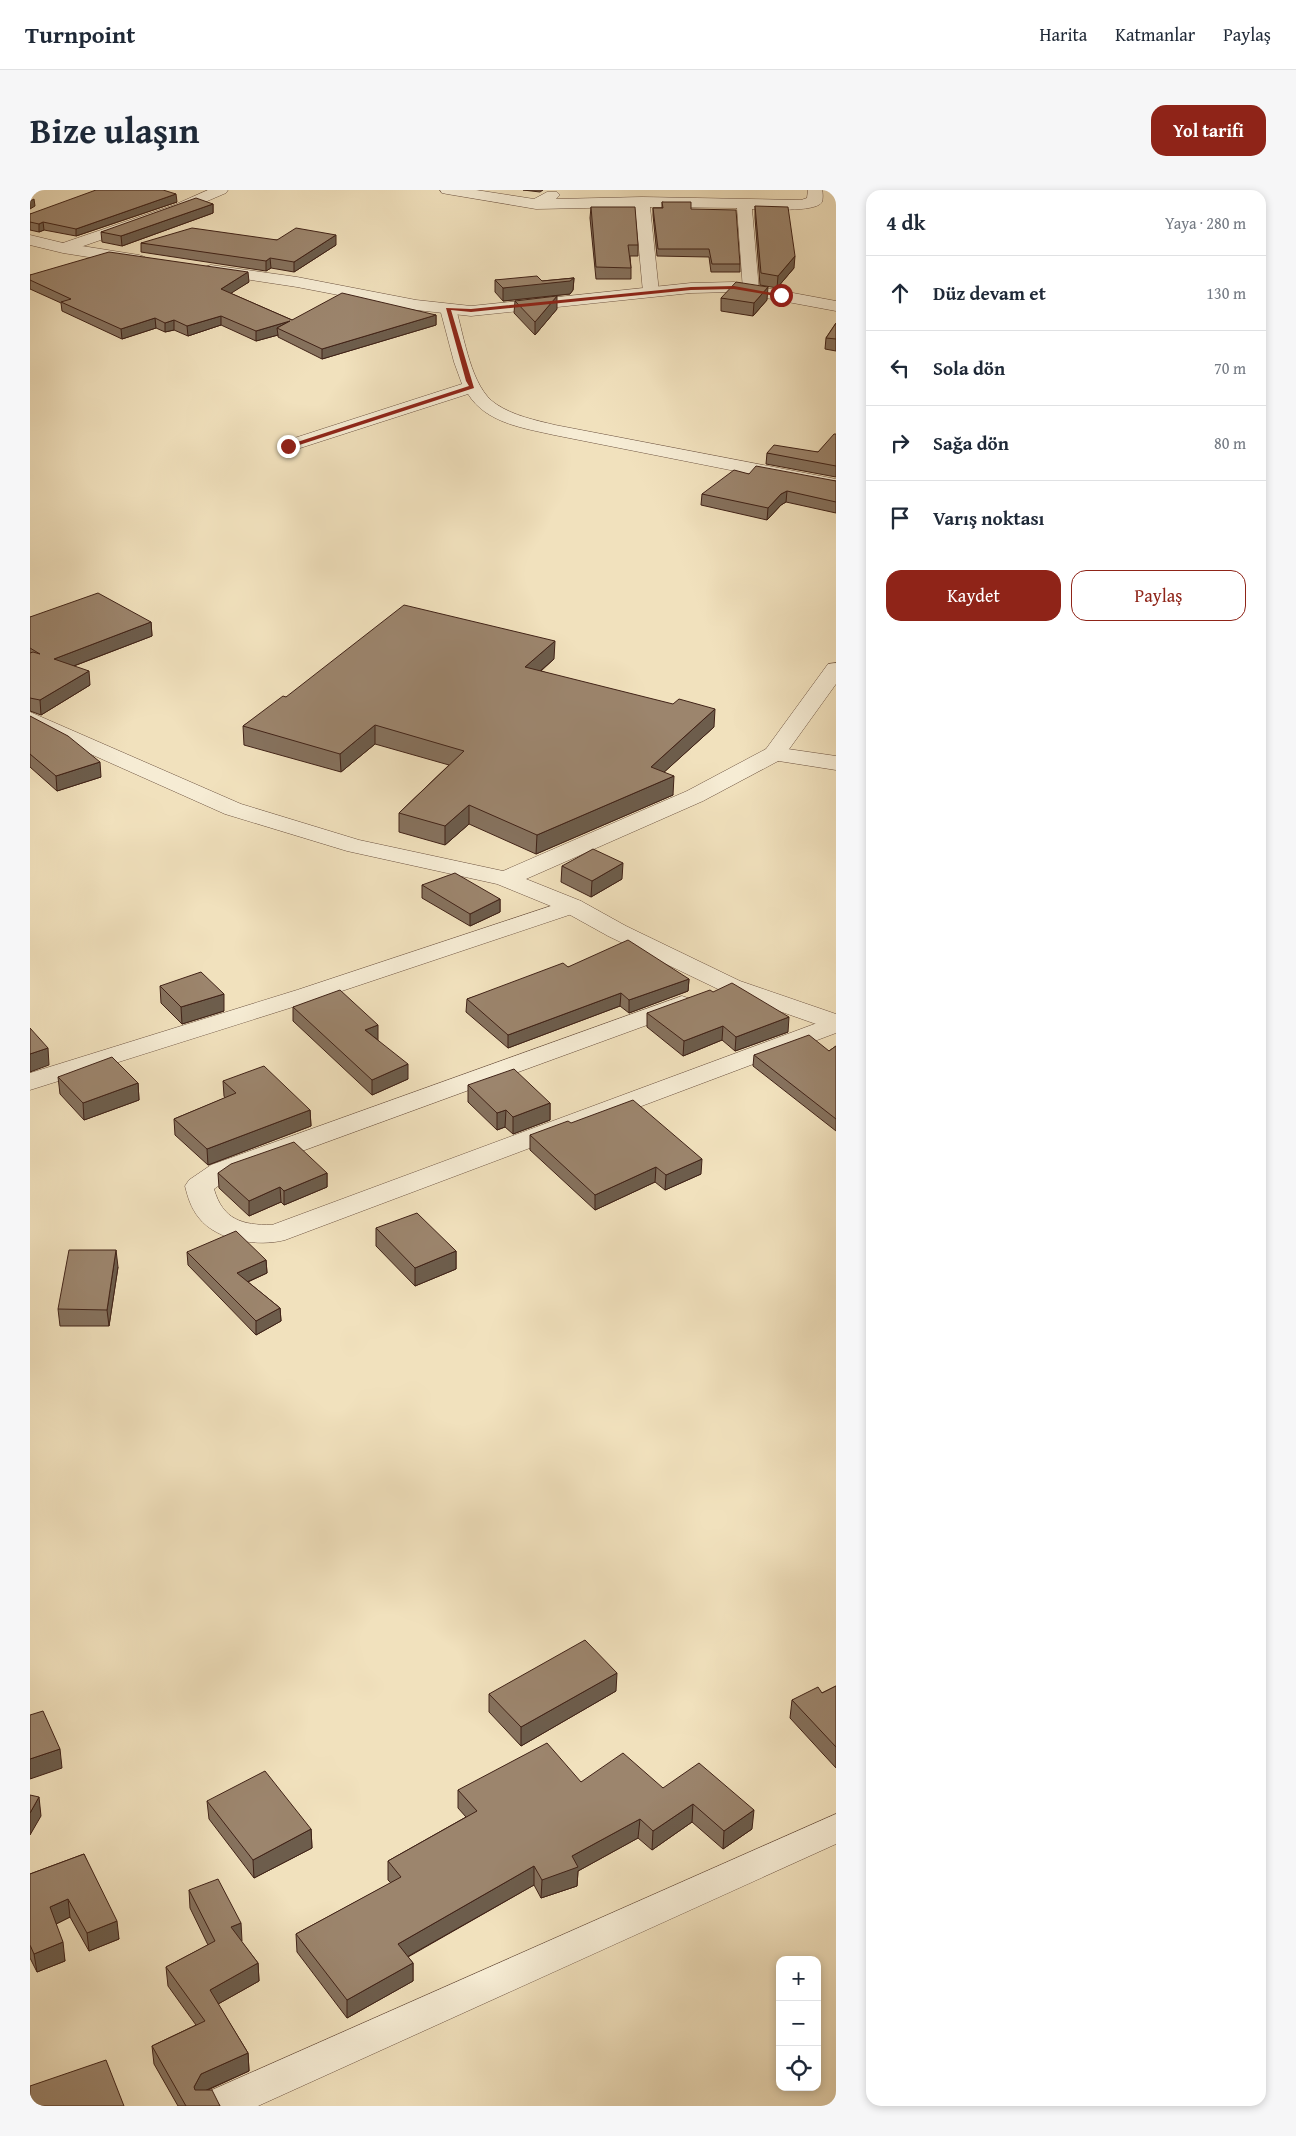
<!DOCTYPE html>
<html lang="tr">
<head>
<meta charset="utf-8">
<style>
	:root { --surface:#fff; --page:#f6f6f7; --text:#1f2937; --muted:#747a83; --line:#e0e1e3; --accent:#8f2418 }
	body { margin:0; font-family:"Gentium Book Plus",serif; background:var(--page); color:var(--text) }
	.controls { position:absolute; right:15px; bottom:15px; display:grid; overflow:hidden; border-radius:10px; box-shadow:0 2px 8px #0003 }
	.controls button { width:45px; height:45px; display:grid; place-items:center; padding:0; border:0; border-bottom:1px solid var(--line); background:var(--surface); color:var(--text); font:25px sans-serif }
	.stop { position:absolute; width:15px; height:15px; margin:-11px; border:4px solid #8f2418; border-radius:50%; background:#fff }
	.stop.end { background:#8f2418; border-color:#fff; box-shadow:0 1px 5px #0008 }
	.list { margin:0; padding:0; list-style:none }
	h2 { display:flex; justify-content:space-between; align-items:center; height:65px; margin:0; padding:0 20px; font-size:21px }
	h2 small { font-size:16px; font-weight:400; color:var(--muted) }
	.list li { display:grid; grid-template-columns:32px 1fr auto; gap:15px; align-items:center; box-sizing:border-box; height:75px; padding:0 20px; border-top:1px solid var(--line) }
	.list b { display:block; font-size:19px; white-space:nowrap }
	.list em { font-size:16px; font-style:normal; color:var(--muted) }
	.actions { display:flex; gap:10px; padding:15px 20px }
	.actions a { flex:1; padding:11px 0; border:1px solid var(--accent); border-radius:15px; text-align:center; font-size:18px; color:var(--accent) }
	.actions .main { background:var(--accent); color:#fff }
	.icon { flex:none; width:28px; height:28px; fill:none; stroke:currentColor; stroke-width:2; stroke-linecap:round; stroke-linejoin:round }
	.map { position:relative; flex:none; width:806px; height:1916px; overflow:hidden; border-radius:15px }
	header { display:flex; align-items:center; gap:30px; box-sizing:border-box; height:70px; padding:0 25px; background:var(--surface); border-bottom:1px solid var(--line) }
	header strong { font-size:24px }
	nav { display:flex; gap:28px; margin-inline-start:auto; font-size:18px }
	.intro { display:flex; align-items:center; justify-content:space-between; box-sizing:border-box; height:120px; padding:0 30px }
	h1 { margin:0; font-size:35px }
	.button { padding:12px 22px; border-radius:15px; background:var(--accent); color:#fff; font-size:18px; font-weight:700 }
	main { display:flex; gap:30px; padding:0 30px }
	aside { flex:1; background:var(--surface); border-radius:15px; box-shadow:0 2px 8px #0003 }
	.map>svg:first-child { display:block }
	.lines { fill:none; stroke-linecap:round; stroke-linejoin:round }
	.minor-casing { stroke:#6c5240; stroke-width:1 }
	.tertiary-casing { stroke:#6c5240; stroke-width:1 }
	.minor { fill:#f6ecd4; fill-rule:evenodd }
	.tertiary { fill:#f6ecd4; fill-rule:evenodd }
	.wall { fill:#86725e; stroke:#402217 }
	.shaded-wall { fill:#6d5d4c; stroke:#402217 }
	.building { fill:#9c856d; stroke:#402217 }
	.route { fill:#8f2418 }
</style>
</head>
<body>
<header>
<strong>Turnpoint</strong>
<nav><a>Harita</a><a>Katmanlar</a><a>Paylaş</a></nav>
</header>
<div class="intro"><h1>Bize ulaşın</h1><a class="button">Yol tarifi</a></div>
<main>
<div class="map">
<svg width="806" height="1916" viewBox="0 0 806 1916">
	<rect width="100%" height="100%" fill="#f1e1bd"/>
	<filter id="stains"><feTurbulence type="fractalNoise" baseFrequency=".004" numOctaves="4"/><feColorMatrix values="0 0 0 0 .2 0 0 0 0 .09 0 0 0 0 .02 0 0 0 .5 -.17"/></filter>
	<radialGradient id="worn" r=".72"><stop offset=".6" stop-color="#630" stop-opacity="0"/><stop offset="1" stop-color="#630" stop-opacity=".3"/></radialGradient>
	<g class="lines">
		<g class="minor-casing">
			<g id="minor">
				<path d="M178,0H198L196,3L154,21L39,61H27L25,58L27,55L144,15Z"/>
				<path d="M410,0H446L504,9L517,2H527L530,5L526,9L612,7L771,10L777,8L778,0H792C793,3 793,9 792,12C786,23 734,19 722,19L729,100L727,103H715L713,100L707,18L620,17L629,102L627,105H615L613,102L605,17L506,19L417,4L412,3Z"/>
				<path d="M418,114L424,115L426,119C434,146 441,198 466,214C484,226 505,230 525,235L806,289V301L524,245C493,238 456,233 438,204L264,260L258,261L252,260L249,256L252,252L432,194L424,172L410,119L412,115Z"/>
				<path d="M744,557L806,566V580L736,569L733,564L736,559Z"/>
				<path d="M542,709L551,711L554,716L551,721L285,810L0,900V883L267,800Z"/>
				<path d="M652,806L661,809L665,814L661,819L201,987L184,999C193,1030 212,1035 242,1035L806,826V843L255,1050C229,1057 187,1051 169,1028C161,1018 158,1008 155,996L159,990L181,975Z"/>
				<path d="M806,1624V1654L228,1916H167L173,1904Z"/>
			</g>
		</g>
		<g class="tertiary-casing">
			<g id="tertiary">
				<path d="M0,45L33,53L109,65L115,67L117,70L115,73L109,75L33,63L0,55Z"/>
				<path d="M181,75L267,87L386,110L441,116L661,93L704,92L806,111V121L704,102L661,103L441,126L386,120L267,97L175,83L173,80L175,77Z"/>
				<path d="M806,473V494L752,569L673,611L496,689L551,711L596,736L710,791L806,824V841L692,801L578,746L533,721L467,694L317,661L195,624L0,537V522L211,614L329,650L473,681L657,601L736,559L798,474Z"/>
			</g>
		</g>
		<use href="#minor" class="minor"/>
		<use href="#tertiary" class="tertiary"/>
	</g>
	<g class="wall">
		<path d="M493,0H513L510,2Z"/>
		<path d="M147,12L46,46L14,40L9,42L0,40V24Z"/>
		<path d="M632,12L661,19L710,74V82H681L679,67L627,66L623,25V18H632Z"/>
		<path d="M183,14V23L92,56L72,52L71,42Z"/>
		<path d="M725,16L764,78L747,98L730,95L725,28Z"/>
		<path d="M561,17L608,55V66H600L601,78V89H566L560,28Z"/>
		<path d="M247,50L306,55L264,82L241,78L236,81L111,62V53Z"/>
		<path d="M0,85L219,92L200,103L262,130L406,125V135L292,169L248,147V145L226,151L191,135L158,146L144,140L135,142L126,138L92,149L32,121L31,113L0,99Z"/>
		<path d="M544,88L543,100L540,104L473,111L465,102V90L512,91Z"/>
		<path d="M691,108L737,110L723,126L691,121Z"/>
		<path d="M485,111L527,119L505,145L484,123Z"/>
		<path d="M806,133V161L795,159L796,148Z"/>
		<path d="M806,244V287L736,274L737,263L788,262Z"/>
		<path d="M719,284L806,291V323L756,312L751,315L737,330L671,315L672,304Z"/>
		<path d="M0,427L121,432L122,446L44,476L60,495L11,525L0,521Z"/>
		<path d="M524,469L511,481L684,537L634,582L643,605L506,664L439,634L415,655L369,642V623L419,575L345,554L311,582L214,555L213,536L256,507Z"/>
		<path d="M0,526L71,587L27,601L0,577Z"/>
		<path d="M532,676L592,689L561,707L531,692Z"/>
		<path d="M392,695L470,709V722L440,736L392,708Z"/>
		<path d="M538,777L659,789L658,801L599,823L590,816L478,858L436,822L437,809Z"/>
		<path d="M130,796L194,821L152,834L131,813Z"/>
		<path d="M263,817L348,850L378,889L342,905L263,831Z"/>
		<path d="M617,823L758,842L705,861L692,850L653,866L617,837Z"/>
		<path d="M806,856V941L723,876L724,865L799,861Z"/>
		<path d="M28,887L108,893L109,910L54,930L30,904Z"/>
		<path d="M193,891L280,920L281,936L178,975L145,945L144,929L195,908L194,906Z"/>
		<path d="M438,895L520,913V930L483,944L475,937L467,940L438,912Z"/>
		<path d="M500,945L671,984L635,1000L625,992L565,1020L500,960Z"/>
		<path d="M188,983H297V997L254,1015L251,1012L219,1026L189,998Z"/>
		<path d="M346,1038L426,1061V1079L385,1096L346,1056Z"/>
		<path d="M157,1062L236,1070L237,1083L218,1092L250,1118L251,1131L226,1145L158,1075Z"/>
		<path d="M88,1077L79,1136H30L28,1119Z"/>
		<path d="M806,1496V1578L760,1528L762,1510L792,1503Z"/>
		<path d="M586,1501L491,1556L459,1522V1504Z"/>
		<path d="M551,1592L633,1598L722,1639L693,1659L662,1632L622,1660L608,1648L548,1681L547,1696L511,1708L504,1695L378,1767L383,1773V1791L317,1828L267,1762L266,1744L361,1693L358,1690V1671L436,1627L428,1618V1600Z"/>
		<path d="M177,1611L281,1639L282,1658L224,1688L179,1629Z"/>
		<path d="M54,1664L89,1749L59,1761L40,1727L26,1734L35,1771L7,1782L0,1768V1684Z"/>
		<path d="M159,1700L212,1751H211L228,1773L229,1791L188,1814L218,1863L219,1881L178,1900L190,1916H148L124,1874L122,1856L166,1835L138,1796L136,1777L178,1755L160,1718Z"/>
	</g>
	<g class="shaded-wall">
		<path d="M146,4L147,12L46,46V39Z"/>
		<path d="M4,9L5,16L0,19V11Z"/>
		<path d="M183,14V23L92,56L91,46Z"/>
		<path d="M13,32L14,40L9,42V34Z"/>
		<path d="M306,45V55L264,82V72Z"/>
		<path d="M765,66L764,78L747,98L748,86Z"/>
		<path d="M240,68L241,78L236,81V71Z"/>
		<path d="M218,82L219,92L192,109L191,99Z"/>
		<path d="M544,88L543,100L540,104L473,111V98Z"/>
		<path d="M738,97L737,110L723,126L724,113Z"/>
		<path d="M527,106V119L505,145V132Z"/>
		<path d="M406,125V135L292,169V159Z"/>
		<path d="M191,126V135L158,146L157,136Z"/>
		<path d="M125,128L126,138L92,149L91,139Z"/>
		<path d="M144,130V140L135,142V133Z"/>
		<path d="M260,131L247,138L248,145L226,151V141Z"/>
		<path d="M757,301L756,312L751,315L737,330L738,318L751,304Z"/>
		<path d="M121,432L122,446L25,483L24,469Z"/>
		<path d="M525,451L524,469L494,495L495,477Z"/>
		<path d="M59,481L60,495L11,525L10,510Z"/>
		<path d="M685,519L684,537L620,595L621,577Z"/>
		<path d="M345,535V554L311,582L310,564Z"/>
		<path d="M70,572L71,587L27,601L26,586Z"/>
		<path d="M644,586L643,605L506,664L507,645Z"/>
		<path d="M439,615V634L415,655V636Z"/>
		<path d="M593,673L592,689L561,707L562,691Z"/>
		<path d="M470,709V722L440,736V724Z"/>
		<path d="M659,789L658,801L599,823V810Z"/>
		<path d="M591,803L590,816L478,858V845Z"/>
		<path d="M194,804V821L152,834L151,817Z"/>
		<path d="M759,827L758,842L705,861L706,847Z"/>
		<path d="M348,835V850L335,840Z"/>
		<path d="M693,836L692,850L653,866L654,851Z"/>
		<path d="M18,858L19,875L0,882V864Z"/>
		<path d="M378,874V889L342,905V890Z"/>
		<path d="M108,893L109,910L54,930L53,913Z"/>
		<path d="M520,913V930L483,944V927Z"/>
		<path d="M280,920L281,936L178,975L177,959Z"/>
		<path d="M476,920L475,937L467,940V923Z"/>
		<path d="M672,969L671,984L635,1000L636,985Z"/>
		<path d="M626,977L625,992L565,1020V1005Z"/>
		<path d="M297,983V997L254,1015V1001Z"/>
		<path d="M250,997L251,1012L219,1026V1011Z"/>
		<path d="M86,1060L88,1077L79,1136L77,1120Z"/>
		<path d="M426,1061V1079L385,1096V1078Z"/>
		<path d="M236,1070L237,1083L208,1096L207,1083Z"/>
		<path d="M250,1118L251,1131L226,1145V1131Z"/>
		<path d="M587,1483L586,1501L491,1556V1537Z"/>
		<path d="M30,1559L32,1578L0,1589V1569Z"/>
		<path d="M9,1607L11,1626L0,1645V1623Z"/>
		<path d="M663,1614L662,1632L622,1660L623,1641Z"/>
		<path d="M724,1620L722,1639L693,1659L694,1641Z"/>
		<path d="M610,1629L608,1648L548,1681L547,1696L511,1708L512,1690L542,1666Z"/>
		<path d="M281,1639L282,1658L224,1688L223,1670Z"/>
		<path d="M504,1676V1695L368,1772V1754Z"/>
		<path d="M38,1709L40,1727L22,1736L20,1717Z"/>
		<path d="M87,1731L89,1749L59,1761L57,1743Z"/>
		<path d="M211,1733L212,1751L202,1755L201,1737Z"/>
		<path d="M33,1752L35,1771L7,1782L4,1764Z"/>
		<path d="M228,1773L229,1791L181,1818L180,1800Z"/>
		<path d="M383,1773V1791L317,1828V1810Z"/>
		<path d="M218,1863L219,1881L172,1902L165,1915L164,1897L171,1884Z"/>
	</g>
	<g class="building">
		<path d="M66,0H133L146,4L46,39L13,32L9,34L0,32V24Z"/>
		<path d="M166,8L183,14L91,46L71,42Z"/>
		<path d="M632,12H661V19L706,20L710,74H682L679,59H628L623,18H633Z"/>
		<path d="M725,16L758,17L765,66L748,86L731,83Z"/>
		<path d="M561,17H605L608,55H598L601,78L566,77Z"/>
		<path d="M162,38L247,50L266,38L306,45L264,72L240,68L236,71L111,53Z"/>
		<path d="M79,62L218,82L191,99L262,130L312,103L406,125L292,159L247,138L260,131L226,141L191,126L157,136L144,130L135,133L125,128L91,139L31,112L41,109L0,90V85Z"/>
		<path d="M507,86L512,91L544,88L540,91L473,98L465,90Z"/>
		<path d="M706,92L738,97L724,113L691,108Z"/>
		<path d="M527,106L505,132L485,111Z"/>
		<path d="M806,133V149L796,148Z"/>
		<path d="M804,244H806V276L737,263L744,255L788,262Z"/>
		<path d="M726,276L806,291V312L757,301L751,304L738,318L672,304L704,280L719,284Z"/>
		<path d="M68,403L121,432L24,469L59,481L10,510L0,508V463L3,462L10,464L0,458V427Z"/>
		<path d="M374,415L525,451L495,477L643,514L649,509L685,519L621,577L644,586L507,645L439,615L415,636L369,623L434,561L345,535L310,564L213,536L253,506L256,507Z"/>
		<path d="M0,526L38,546L70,572L26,586L0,564Z"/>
		<path d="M563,659L593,673L562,691L532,676Z"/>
		<path d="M425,683L470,709L440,724L392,695Z"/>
		<path d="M598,750L659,789L599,810L591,803L478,845L437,809L533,773L538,777Z"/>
		<path d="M171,782L194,804L151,817L130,796Z"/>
		<path d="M702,793L759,827L706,847L693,836L654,851L617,823L680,800L683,802Z"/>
		<path d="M310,800L348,835L335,840L378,874L342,890L263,817Z"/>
		<path d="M0,838L18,858L0,864Z"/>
		<path d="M779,845L799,861L806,856V929L724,865Z"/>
		<path d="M82,867L108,893L53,913L28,887Z"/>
		<path d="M234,876L280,920L177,959L144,929L206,903L193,891Z"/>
		<path d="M484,879L520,913L483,927L476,920L467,923L438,895Z"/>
		<path d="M603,910L672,969L636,985L626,977L565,1005L500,945L538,931L541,933Z"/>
		<path d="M264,952L297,983L254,1001L250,997L219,1011L188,983L201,974Z"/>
		<path d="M387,1023L426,1061L385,1078L346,1038Z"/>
		<path d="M206,1041L236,1070L207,1083L250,1118L226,1131L157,1062Z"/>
		<path d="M39,1060H86L77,1120L28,1119Z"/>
		<path d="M555,1450L587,1483L491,1537L459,1504Z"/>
		<path d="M806,1496V1557L762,1510L788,1497L792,1503Z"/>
		<path d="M13,1521L30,1559L0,1569V1525Z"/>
		<path d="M517,1553L551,1592L593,1563L633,1598L669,1573L724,1620L694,1641L663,1614L623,1641L610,1629L542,1666L548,1677L512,1690L504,1676L368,1754L383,1773L317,1810L266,1744L371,1687L358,1671L447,1621L428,1600Z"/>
		<path d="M235,1581L281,1639L223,1670L177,1611Z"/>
		<path d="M0,1605L9,1607L0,1623Z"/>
		<path d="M54,1664L87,1731L57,1743L38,1709L20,1717L33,1752L4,1764L0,1755V1684Z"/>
		<path d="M188,1689L211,1733L201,1737L228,1773L180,1800L218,1863L171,1884L164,1897L165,1900H182L190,1916H156L122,1856L175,1831L136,1777L185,1751L159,1700Z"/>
		<path d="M76,1870L94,1916H0V1896Z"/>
	</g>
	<path class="route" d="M704,96L754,105L751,107L704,99L661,100L441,122L421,120L444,198L260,258L255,256L439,196L436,191L416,118L441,119L661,97Z"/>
	<rect width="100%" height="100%" filter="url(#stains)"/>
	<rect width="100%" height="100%" fill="url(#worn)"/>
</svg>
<div class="controls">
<button>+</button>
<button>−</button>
<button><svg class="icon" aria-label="locate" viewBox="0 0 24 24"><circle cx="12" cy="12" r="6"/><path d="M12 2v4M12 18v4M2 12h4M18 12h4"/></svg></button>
</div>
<div class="stop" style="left:751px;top:105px"></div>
<div class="stop end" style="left:258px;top:256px"></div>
</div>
<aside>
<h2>4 dk<small>Yaya · 280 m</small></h2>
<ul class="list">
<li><svg class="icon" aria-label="ahead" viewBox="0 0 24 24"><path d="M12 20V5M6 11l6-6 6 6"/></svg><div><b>Düz devam et</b></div><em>130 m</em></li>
<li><svg class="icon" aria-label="left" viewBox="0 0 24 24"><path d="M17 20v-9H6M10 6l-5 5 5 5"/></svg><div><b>Sola dön</b></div><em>70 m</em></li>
<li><svg class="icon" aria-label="right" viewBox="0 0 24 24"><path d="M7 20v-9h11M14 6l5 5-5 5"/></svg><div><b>Sağa dön</b></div><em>80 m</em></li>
<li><svg class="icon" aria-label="arrive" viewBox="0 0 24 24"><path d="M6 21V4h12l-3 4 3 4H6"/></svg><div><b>Varış noktası</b></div></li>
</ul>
<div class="actions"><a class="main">Kaydet</a><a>Paylaş</a></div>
</aside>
</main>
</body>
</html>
